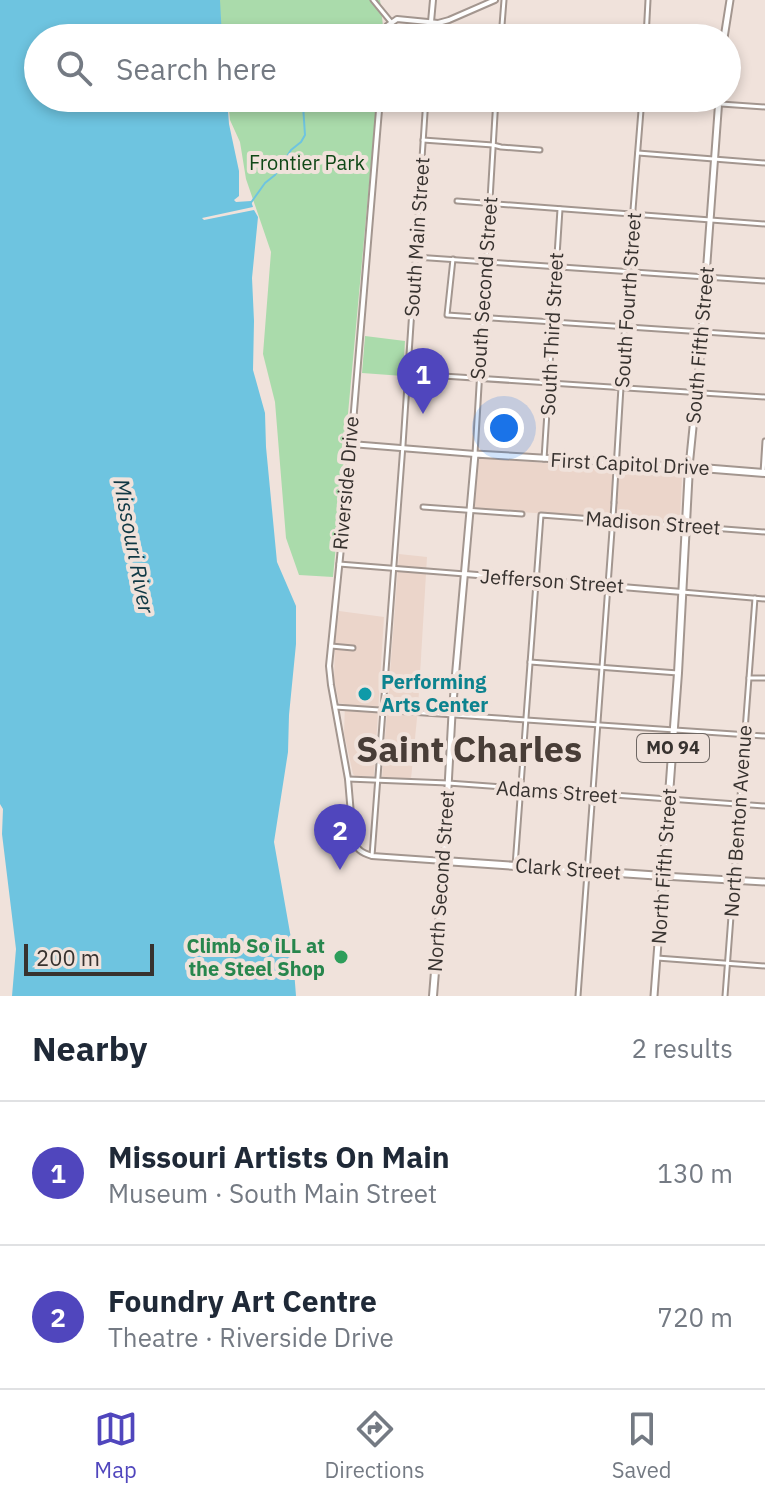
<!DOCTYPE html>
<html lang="en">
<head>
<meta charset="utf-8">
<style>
	:root { --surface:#fff; --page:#f6f6f7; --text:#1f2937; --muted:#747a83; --line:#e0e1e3; --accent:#5046bd }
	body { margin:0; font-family:"IBM Plex Sans",sans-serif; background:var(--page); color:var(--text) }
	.scale { position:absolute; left:24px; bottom:20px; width:130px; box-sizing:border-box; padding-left:8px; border:4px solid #37322f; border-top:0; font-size:22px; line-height:28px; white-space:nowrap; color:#37322f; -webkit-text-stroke:6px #f0e2db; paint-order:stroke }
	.you { position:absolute; left:504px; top:428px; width:28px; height:28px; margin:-20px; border:6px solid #fff; border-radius:50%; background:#1a73e8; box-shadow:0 0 0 12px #1a73e833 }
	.badge { display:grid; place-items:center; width:52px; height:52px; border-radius:50%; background:var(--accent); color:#fff; font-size:26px; font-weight:700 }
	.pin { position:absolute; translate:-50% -66px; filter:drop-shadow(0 2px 4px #0008) }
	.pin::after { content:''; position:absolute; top:42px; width:28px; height:24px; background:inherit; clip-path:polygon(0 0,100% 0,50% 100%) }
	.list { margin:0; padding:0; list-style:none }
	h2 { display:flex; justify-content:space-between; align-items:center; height:104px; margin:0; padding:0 32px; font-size:34px }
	h2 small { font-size:26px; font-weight:400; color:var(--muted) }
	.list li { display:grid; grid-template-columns:52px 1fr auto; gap:24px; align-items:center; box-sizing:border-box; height:144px; padding:0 32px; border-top:2px solid var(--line) }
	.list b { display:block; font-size:30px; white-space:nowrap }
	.list p { margin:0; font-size:26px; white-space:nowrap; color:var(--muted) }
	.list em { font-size:26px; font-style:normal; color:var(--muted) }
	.icon { flex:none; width:44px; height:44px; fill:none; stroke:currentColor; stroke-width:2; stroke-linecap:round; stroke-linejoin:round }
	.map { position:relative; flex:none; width:765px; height:996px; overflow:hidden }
	.search { position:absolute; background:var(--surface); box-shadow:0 4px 12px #0003; left:24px; right:24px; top:24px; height:88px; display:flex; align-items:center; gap:20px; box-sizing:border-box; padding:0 28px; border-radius:44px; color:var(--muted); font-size:30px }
	.sheet { height:392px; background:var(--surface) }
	nav { display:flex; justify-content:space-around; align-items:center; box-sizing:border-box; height:112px; border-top:2px solid var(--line); background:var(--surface); font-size:22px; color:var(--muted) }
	nav a { display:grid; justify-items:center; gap:4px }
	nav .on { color:var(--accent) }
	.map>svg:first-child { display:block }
	.built { fill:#ebd5ca }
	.green { fill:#aadbab }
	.water { fill:#6ec4e0 }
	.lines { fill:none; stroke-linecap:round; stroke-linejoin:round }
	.stream { stroke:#6ec4e0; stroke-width:2 }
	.minor-casing { stroke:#a3968f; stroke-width:7 }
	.tertiary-casing { stroke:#a3968f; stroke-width:8 }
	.secondary-casing { stroke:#a3968f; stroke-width:9 }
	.primary-casing { stroke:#a3968f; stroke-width:10 }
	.minor { stroke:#fff; stroke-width:3 }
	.tertiary { stroke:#fff; stroke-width:4 }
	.secondary { stroke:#fff; stroke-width:5 }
	.primary { stroke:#fff; stroke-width:6 }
	.culture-dot { fill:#0f9aa8; stroke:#f0e2db; stroke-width:3 }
	.leisure-dot { fill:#2e9e5b; stroke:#f0e2db; stroke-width:3 }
	.labels { text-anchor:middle; stroke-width:8; stroke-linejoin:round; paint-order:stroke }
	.shield { fill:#f0e2db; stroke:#6e6763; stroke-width:2 }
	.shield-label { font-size:18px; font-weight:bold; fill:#37322f }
	.park-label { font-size:20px; fill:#0e4716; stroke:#f0e2db }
	.street-label { font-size:20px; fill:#37322f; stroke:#f0e2db }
	.culture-label { font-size:20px; font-weight:bold; fill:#0d838f; stroke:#f0e2db; text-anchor:start }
	.leisure-label { font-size:20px; font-weight:bold; fill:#27864d; stroke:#f0e2db; text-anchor:end }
	.water-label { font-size:22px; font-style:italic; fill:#0f3844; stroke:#f0e2db }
	.town-label { font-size:36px; font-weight:bold; fill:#483d37; stroke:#f0e2db }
</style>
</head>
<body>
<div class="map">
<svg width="765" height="996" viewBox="0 0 765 996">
	<rect width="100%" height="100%" fill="#f0e2db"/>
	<g class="built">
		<path d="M477,458L680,473L682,477L680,518L676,522L474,509Z"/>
		<path d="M399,554L427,557L418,708L411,779L382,778Z"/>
		<path d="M339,611L384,617L374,776H355L353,774L344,733L345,704L339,703L334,679L335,642Z"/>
	</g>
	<g class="green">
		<path d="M220,0H380L383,26L382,38H223L220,19Z"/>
		<path d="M228,98H377L333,577L299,575L286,538L275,402L263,354L271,252L246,179L240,142L230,120Z"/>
		<path d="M365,336L405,341L403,376L362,373Z"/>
	</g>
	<path class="water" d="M0,0H220L222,38H38V98H227L229,124L239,171V196L234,200L236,202L251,201L253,207L202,218L204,220L254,210L258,217L252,278L254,321L253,370L265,413L266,447L277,562L296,606V644L289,715L288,752L274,842L292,944L296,996H12L16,949L2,834L3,809L0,804Z"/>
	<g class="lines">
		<g class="stream">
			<path d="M437,36L447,30L457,26"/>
			<path d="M423,38H424"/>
			<path d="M250,204L265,183L275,175L291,150L301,142L305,135L303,105L306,98"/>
		</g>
		<g class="minor-casing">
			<g id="minor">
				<path d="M373,0L391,22"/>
				<path d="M502,30L609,38"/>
				<path d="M430,38L431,22"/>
				<path d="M501,38L504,0"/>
				<path d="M646,38L648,0"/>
				<path d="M635,98L765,107"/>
				<path d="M423,140L493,145L501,147L540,150"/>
				<path d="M638,153L765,163"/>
				<path d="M457,201L765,224"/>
				<path d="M415,257L765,281"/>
				<path d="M453,259L447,315L765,336"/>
				<path d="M443,376L765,397"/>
				<path d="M475,454L496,98"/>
				<path d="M544,459L560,209"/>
				<path d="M763,473L765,441"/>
				<path d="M614,502L628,272L642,98"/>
				<path d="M423,507L522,514"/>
				<path d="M339,564L465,574"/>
				<path d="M682,592L765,599"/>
				<path d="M331,646L353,648"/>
				<path d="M530,662L678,673"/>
				<path d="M749,678H765"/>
				<path d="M335,707L765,736"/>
				<path d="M348,779L448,783L765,806"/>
				<path d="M372,856L403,445L426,98"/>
				<path d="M515,866L541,515L765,532"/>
				<path d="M657,958L765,966"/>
				<path d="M578,996L614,503"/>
				<path d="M725,996L755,598"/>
			</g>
		</g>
		<g class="tertiary-casing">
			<g id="tertiary">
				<path d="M431,22L433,0"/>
				<path d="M385,38L387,26L397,19L438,23L449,20L495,0"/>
				<path d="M380,98L350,459L329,666L331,685L348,779L353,838C355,849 362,853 372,856L444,861"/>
				<path d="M351,444L475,454"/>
				<path d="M465,574L682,592"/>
			</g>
		</g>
		<g class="secondary-casing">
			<g id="secondary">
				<path d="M724,38L730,0"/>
				<path d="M444,861L452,714L475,454L689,467L700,358L719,98"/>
				<path d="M654,996L663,876L765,882"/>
			</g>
		</g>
		<g class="primary-casing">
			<path id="primary" d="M433,996L444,861L663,876L678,673L689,467L765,473"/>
		</g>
		<use href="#minor" class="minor"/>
		<use href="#tertiary" class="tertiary"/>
		<use href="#secondary" class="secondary"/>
		<use href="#primary" class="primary"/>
	</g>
	<circle class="culture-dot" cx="365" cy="694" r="8"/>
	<circle class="leisure-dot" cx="341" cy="957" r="8"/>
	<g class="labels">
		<rect class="shield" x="637" y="734" width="72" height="28" rx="6"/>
		<g class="shield-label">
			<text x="673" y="754">MO 94</text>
		</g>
		<g class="park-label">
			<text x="307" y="170">Frontier Park</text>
		</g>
		<g class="street-label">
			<text transform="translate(417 237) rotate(-86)" y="7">South Main Street</text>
			<text transform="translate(484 288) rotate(-86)" y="7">South Second Street</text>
			<text transform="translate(628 300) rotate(-86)" y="7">South Fourth Street</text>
			<text transform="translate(552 334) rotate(-87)" y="7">South Third Street</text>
			<text transform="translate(700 345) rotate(-85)" y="7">South Fifth Street</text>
			<text transform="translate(630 464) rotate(3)" y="7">First Capitol Drive</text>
			<text transform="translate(346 483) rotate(-85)" y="7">Riverside Drive</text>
			<text transform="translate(653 523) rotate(4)" y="7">Madison Street</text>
			<text transform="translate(552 581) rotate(4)" y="7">Jefferson Street</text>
			<text transform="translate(557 792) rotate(4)" y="7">Adams Street</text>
			<text transform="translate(738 821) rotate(-86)" y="7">North Benton Avenue</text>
			<text transform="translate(664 866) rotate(-86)" y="7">North Fifth Street</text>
			<text transform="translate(568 869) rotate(4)" y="7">Clark Street</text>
			<text transform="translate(441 881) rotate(-86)" y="7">North Second Street</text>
		</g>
		<g class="culture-label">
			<text x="381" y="689">Performing<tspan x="381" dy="23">Arts Center</tspan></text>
		</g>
		<g class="leisure-label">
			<text x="325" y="953">Climb So iLL at<tspan x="325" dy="23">the Steel Shop</tspan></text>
		</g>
		<g class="water-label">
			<text transform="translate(134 546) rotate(79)" y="8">Missouri River</text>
		</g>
		<g class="town-label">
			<text x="469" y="762">Saint Charles</text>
		</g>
	</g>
</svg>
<div class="scale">200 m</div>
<div class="you"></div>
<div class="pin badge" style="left:423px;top:414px">1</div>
<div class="pin badge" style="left:340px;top:870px">2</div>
<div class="search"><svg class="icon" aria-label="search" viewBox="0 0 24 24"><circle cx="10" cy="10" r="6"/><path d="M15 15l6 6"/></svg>Search here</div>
</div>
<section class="sheet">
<h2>Nearby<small>2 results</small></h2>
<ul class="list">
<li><span class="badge">1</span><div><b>Missouri Artists On Main</b><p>Museum · South Main Street</p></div><em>130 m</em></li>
<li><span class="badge">2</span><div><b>Foundry Art Centre</b><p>Theatre · Riverside Drive</p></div><em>720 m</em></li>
</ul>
</section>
<nav>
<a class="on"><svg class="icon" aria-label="map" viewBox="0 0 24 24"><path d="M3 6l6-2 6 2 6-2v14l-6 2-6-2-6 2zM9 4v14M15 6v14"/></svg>Map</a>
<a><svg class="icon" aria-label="directions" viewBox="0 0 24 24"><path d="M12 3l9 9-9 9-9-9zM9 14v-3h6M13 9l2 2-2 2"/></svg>Directions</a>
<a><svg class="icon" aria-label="saved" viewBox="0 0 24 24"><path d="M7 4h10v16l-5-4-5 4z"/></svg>Saved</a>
</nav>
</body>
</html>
